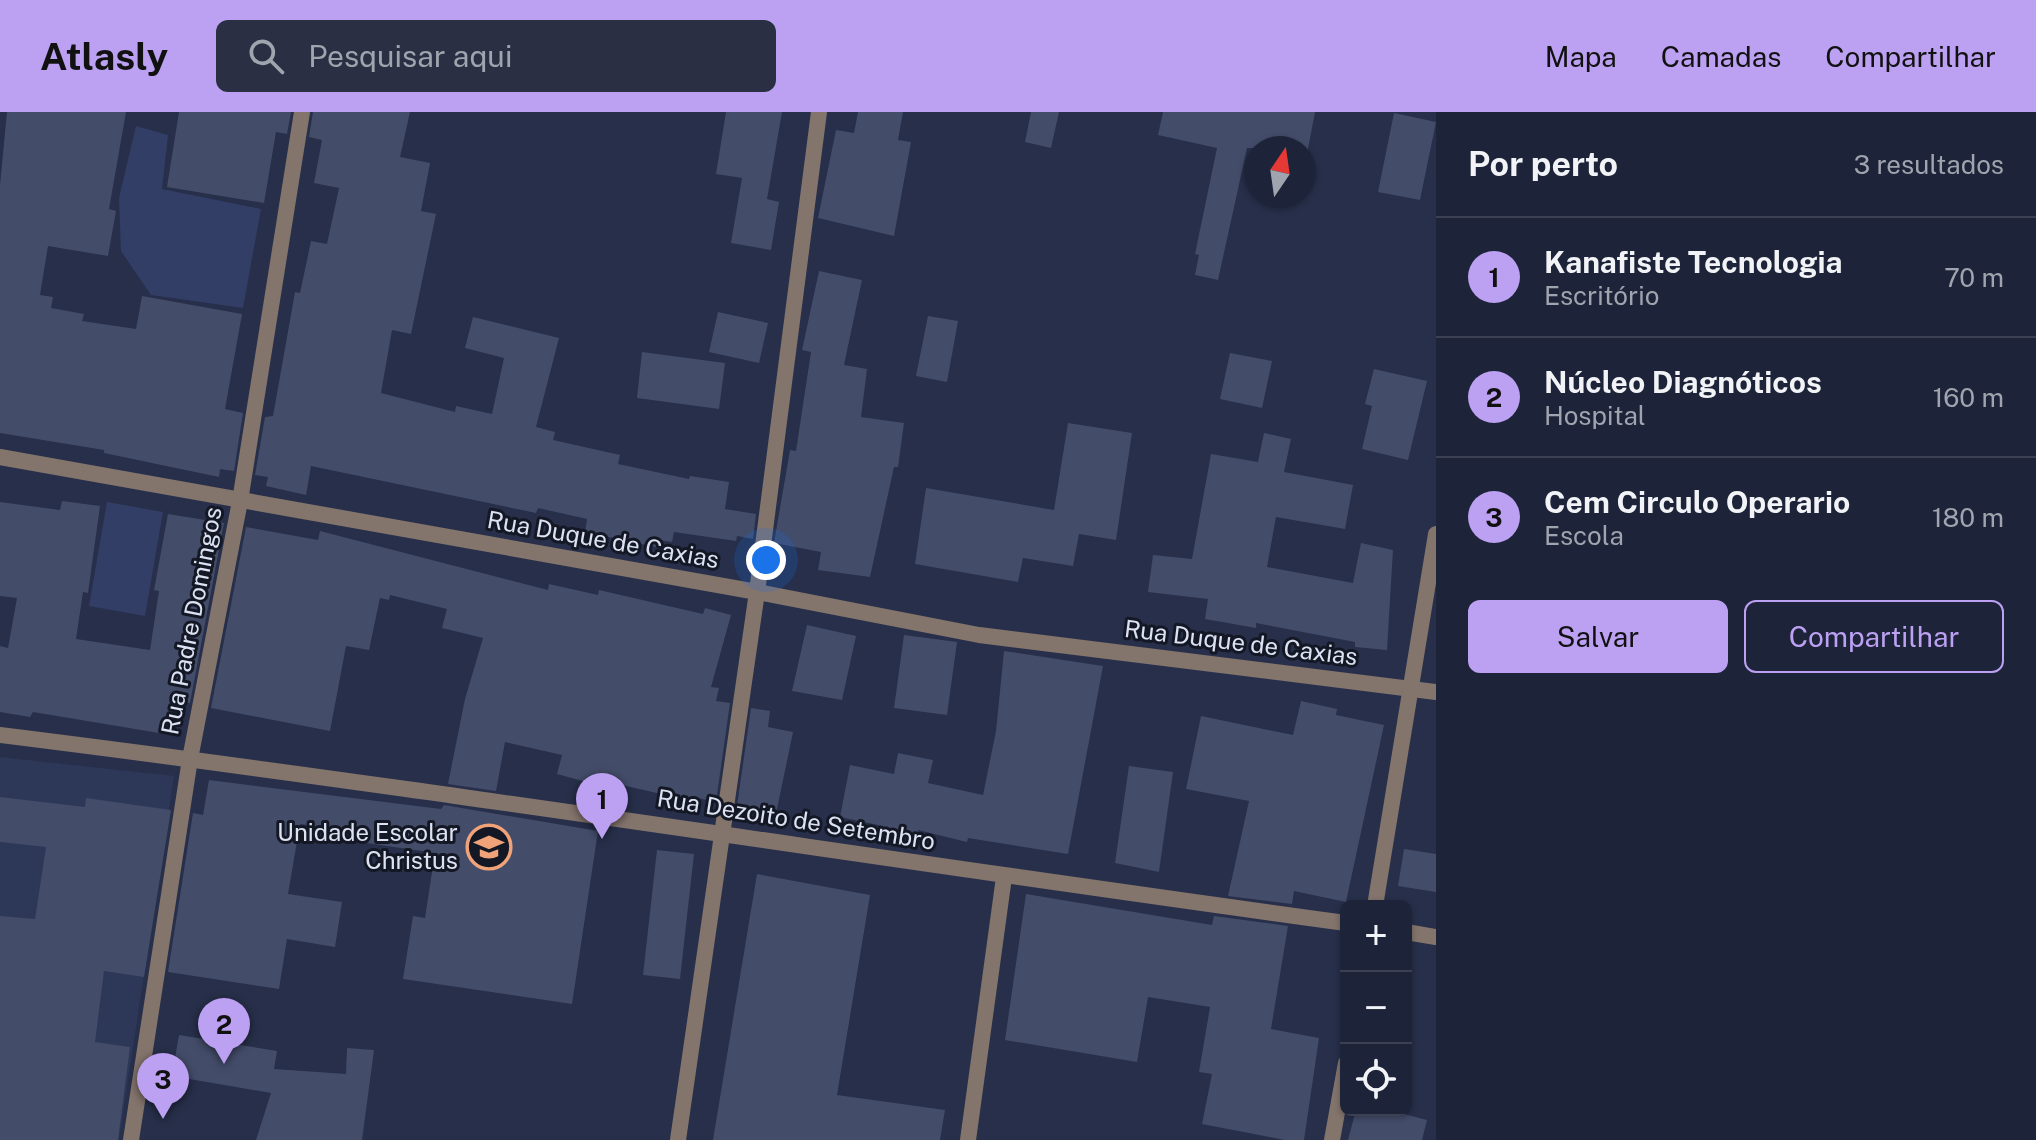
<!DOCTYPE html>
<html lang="pt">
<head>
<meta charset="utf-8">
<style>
	:root { --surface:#1d2338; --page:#2a2f43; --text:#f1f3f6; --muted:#a0a4ae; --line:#3b4053; --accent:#bca0f2 }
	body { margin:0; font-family:"Public Sans",sans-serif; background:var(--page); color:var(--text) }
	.controls { position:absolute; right:24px; bottom:24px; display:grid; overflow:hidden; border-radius:12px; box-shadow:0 2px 6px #0004 }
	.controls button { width:72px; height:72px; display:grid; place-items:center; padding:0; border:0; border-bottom:2px solid var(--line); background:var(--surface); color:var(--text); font:40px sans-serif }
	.compass { position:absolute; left:1244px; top:24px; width:72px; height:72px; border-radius:50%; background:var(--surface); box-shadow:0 2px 6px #0004; rotate:13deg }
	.you { position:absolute; left:766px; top:448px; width:28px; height:28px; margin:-20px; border:6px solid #fff; border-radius:50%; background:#1a73e8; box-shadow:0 0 0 12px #1a73e833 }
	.badge { display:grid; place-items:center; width:52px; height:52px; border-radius:50%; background:var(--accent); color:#111; font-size:26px; font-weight:700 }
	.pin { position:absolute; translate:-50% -66px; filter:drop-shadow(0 2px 4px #0008) }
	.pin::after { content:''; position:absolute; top:42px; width:28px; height:24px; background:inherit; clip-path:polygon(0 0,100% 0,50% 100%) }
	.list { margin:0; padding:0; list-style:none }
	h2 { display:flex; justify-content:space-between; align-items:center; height:104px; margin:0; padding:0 32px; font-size:34px }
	h2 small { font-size:26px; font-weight:400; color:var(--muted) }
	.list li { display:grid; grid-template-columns:52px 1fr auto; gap:24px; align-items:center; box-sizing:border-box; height:120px; padding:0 32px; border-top:2px solid var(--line) }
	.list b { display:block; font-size:30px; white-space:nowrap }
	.list p { margin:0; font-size:26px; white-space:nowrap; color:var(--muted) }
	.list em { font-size:26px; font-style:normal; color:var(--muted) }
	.actions { display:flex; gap:16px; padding:24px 32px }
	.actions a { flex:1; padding:18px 0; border:2px solid var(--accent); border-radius:12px; text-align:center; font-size:28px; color:var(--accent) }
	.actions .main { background:var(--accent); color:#111 }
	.icon { flex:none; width:44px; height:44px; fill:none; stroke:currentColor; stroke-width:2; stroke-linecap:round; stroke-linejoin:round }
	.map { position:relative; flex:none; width:1436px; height:1028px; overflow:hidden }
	header { display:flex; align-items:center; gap:48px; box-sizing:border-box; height:112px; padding:0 40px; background:var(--accent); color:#111 }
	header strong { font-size:38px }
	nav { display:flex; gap:44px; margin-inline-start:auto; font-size:28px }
	.search { width:560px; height:72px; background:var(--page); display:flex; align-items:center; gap:20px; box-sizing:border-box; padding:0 28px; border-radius:12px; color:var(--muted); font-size:30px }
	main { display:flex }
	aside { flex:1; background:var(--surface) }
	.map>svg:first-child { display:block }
	.built { fill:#2d3758 }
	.green { fill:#323e66 }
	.building { fill:#434c69 }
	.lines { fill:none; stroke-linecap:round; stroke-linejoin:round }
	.street { stroke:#83746c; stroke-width:16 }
	.labels { text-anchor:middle; stroke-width:6; stroke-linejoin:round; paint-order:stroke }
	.street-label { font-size:24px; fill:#dce2f4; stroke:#141824 }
	.poi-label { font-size:24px; fill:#dce2f4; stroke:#141824; text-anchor:end }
</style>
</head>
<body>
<header>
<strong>Atlasly</strong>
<div class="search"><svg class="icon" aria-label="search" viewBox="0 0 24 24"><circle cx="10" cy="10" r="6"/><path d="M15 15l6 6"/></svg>Pesquisar aqui</div>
<nav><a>Mapa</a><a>Camadas</a><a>Compartilhar</a></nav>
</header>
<main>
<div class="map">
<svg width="1436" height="1028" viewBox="0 0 1436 1028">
	<rect width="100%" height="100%" fill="#272f4a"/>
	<path class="built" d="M0,645L174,664L119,1028H0Z"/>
	<g class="green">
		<path d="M136,14L168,23L162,77L261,97L243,196L151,183L121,139L119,86Z"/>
		<path d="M107,390L163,400L145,504L89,494Z"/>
	</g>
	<g class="building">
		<path d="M7,0H126L109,97L116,99L108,144L48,134L40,183L53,185L51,196L84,202L82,209L136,217L142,184L242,202L225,297L243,301L234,359L220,357L219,365L104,341V338L0,321V73Z"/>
		<path d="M179,0H291L287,22L276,20L264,91L167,75Z"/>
		<path d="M313,0H410L400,45L430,51L421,99L436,102L411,222L392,218L381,281L455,300L456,294L492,302L504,246L465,236L473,205L559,226L536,315L555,320L553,328L620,343L618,352L689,367L690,364L729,370L725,397L756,402L753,427L737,424L736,429L674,420L672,430L658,428L656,435L585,420L587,407L538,396L536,401L311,354L306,383L266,374L268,365L255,363L265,305L273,304L295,180L300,181L311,129L327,132L339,76L314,71L322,28L309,25Z"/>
		<path d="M726,0H782L767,87L779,90L771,138L731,131L742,66L716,62Z"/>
		<path d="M858,0H903L898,28L911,30L894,124L818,106L836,18L854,21Z"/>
		<path d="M1031,0H1059L1051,36L1025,30Z"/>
		<path d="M1163,0H1315L1307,42L1304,36H1247L1218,168L1195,163L1199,143L1195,142L1217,36L1158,23Z"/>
		<path d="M1394,1L1436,10L1420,88L1378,80Z"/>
		<path d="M819,159L862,168L844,253L867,257L861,305L904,311L898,355H894L870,465L818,458L821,440L774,431L790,338L796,339L811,240L802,238Z"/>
		<path d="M718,200L768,211L759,251L709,240Z"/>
		<path d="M928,204L958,209L947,270L916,264Z"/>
		<path d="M642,240L725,251L719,297L637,286Z"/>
		<path d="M1230,241L1272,249L1262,296L1220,287Z"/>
		<path d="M1374,257L1427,269L1408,348L1362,337L1372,294L1365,292Z"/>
		<path d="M1068,311L1132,321L1116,428L1079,422L1073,454L1023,446L1018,470L915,452L926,376L1054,398Z"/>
		<path d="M1264,321L1291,327L1284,360L1353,373L1345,417L1276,405L1267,455L1353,471L1361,431L1393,438L1387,538L1355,535V530L1256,511V516L1205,507L1208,487L1148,480L1153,443L1192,447L1211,342L1258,350Z"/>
		<path d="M62,389L100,394L88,481L83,480L76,527L150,538L159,479L154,478L168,402L224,411L190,591L182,590L177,624L33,600L30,605L0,600V534L8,536L17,486L0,484V390L60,398Z"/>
		<path d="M246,415L318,428L320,419L548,478L549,472L598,483L599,478L703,502L705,496L731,503L711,575L719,576L716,589L730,591L716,690L693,685L692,689L591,666L590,671L557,662L562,643L505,630L496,679L448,672L465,587L483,526L442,516L447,497L390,483L389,488L380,486L369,538L346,534L330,619L211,596Z"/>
		<path d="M807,513L856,524L842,588L792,579Z"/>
		<path d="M904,523L957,530L947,603L894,596Z"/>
		<path d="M1004,539L1103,554L1068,742L968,726L967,730L918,718L917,727L882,720L883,714L840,705L850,653L894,662L898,641L933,648L928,671L983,683L996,619Z"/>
		<path d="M1301,589L1337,597L1336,603L1384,613L1346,790L1294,779L1292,792L1228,784L1249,689L1186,677L1201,604L1293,623Z"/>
		<path d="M751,596L770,599L768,615L793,620L776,702L737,694Z"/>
		<path d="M1129,654L1173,660L1159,760L1115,751Z"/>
		<path d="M209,668L441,697L444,693L598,719L572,892L403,867L413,804L425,806L435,741L360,730L361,720L300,712L288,782L342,790L335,835L287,827L279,877L168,860L193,701L203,703Z"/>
		<path d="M0,685L85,695L86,686L171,698L144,865L104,859L95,930L130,935L118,1028H0V804L35,807L46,735L0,730Z"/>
		<path d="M1404,737L1436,742V780L1398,774Z"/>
		<path d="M657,738L694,742L680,867L643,863Z"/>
		<path d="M757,762L870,783L837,983L945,998L940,1028H713Z"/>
		<path d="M1026,782L1212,813L1214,804L1288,814L1271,917L1319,926L1304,1028H1285L1202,1012L1212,962L1199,960L1210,895L1148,885L1137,950L1005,928Z"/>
		<path d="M179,923L277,939L274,957L346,962L347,936L374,938L362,1028H256L271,981L172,964Z"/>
		<path d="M1356,998H1388L1427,1008L1422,1028H1348Z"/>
	</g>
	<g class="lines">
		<g class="street">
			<path d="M0,345L757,480L979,523L1436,580"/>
			<path d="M0,623C450,679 897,750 1346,811"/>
			<path d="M1375,794L1436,422"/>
			<path d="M1406,820L1436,825"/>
			<path d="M131,1028L190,647L240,389L302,0"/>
			<path d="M678,1028L757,480L819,0"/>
			<path d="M968,1028L1004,765"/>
			<path d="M1332,1028L1346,951"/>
		</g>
	</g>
	<defs>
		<g id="school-ring" transform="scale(2.3)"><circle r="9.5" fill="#141824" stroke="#f0a378" stroke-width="1.5"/><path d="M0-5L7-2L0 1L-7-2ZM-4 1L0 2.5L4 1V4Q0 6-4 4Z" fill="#f0a378"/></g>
	</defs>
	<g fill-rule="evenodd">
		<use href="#school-ring" x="489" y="735"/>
	</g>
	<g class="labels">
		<g class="street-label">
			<text transform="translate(603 428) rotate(10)" y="8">Rua Duque de Caxias</text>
			<text transform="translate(192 509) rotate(-79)" y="8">Rua Padre Domingos</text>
			<text transform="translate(1241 531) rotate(7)" y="8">Rua Duque de Caxias</text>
			<text transform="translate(796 708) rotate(9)" y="8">Rua Dezoito de Setembro</text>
		</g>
		<g class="poi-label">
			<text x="458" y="729">Unidade Escolar<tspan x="458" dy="28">Christus</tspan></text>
		</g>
	</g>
</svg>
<div class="controls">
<button>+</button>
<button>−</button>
<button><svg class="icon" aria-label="locate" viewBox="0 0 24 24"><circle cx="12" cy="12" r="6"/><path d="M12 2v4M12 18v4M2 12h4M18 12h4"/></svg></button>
</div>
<svg class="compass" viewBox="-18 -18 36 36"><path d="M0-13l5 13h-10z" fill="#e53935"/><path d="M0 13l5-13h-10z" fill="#a0a4ae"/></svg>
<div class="you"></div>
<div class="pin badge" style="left:602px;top:727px">1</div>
<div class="pin badge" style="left:224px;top:952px">2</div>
<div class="pin badge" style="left:163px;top:1007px">3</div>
</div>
<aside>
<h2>Por perto<small>3 resultados</small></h2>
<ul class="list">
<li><span class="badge">1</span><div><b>Kanafiste Tecnologia</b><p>Escritório</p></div><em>70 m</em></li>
<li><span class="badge">2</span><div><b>Núcleo Diagnóticos</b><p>Hospital</p></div><em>160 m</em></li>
<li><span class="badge">3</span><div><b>Cem Circulo Operario</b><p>Escola</p></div><em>180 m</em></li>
</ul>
<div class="actions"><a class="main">Salvar</a><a>Compartilhar</a></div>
</aside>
</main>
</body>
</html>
